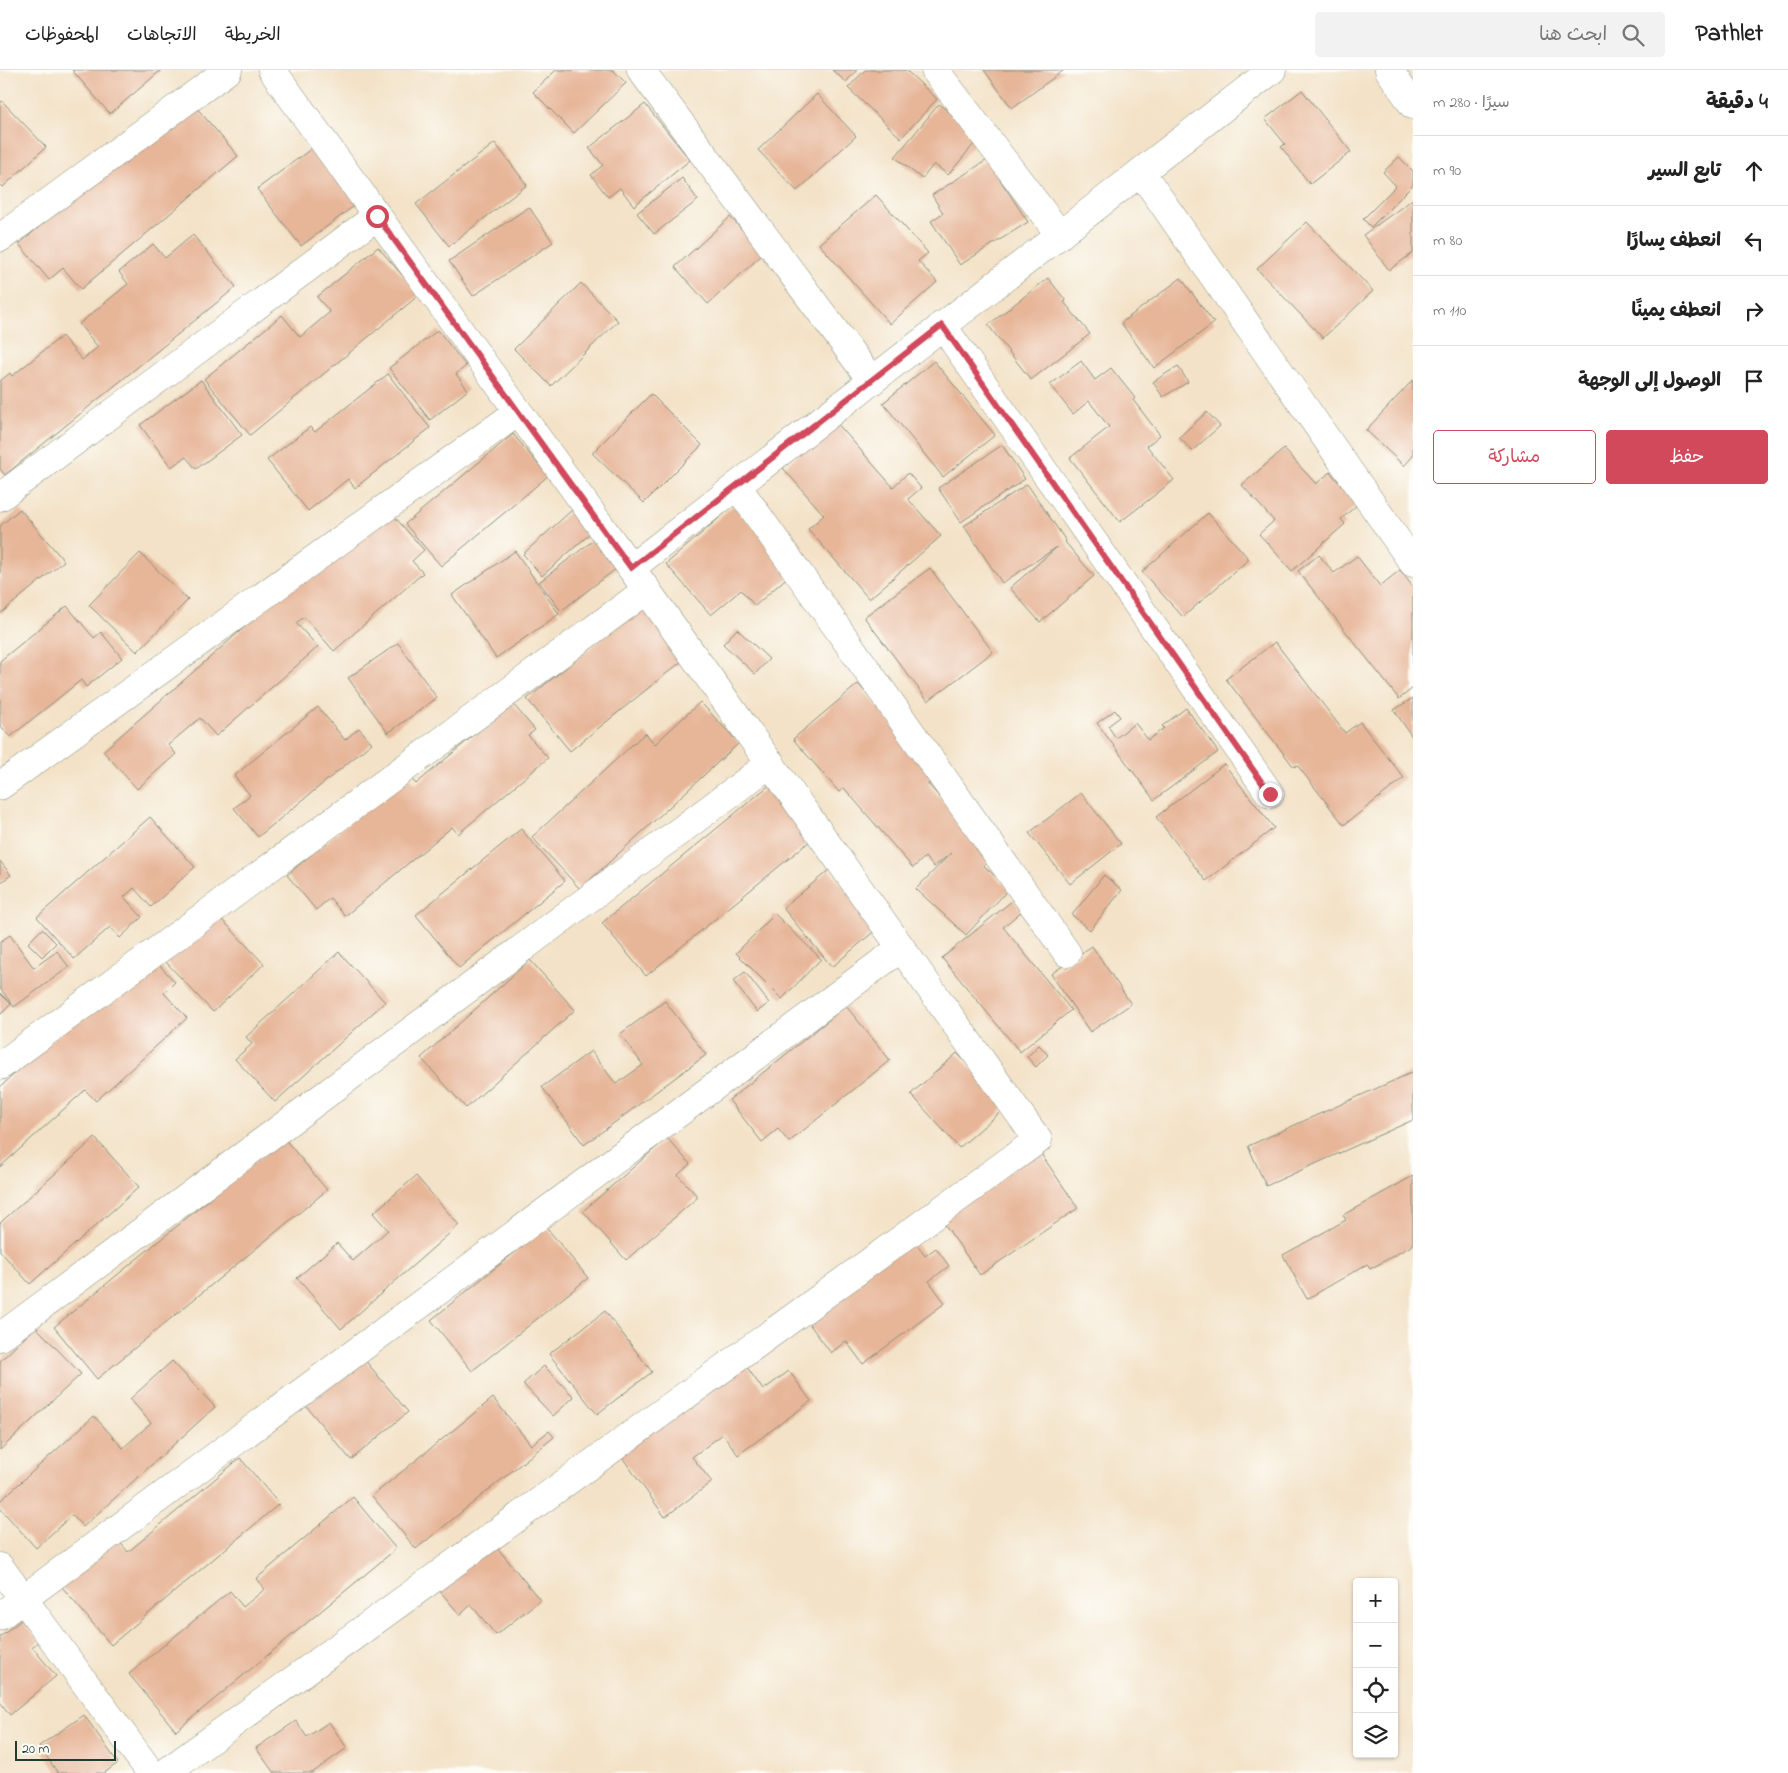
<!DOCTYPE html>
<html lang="ar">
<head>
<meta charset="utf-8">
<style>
	:root { --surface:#fff; --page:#f2f2f2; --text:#222; --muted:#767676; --line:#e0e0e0; --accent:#d1495b }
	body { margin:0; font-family:"Indie Flower","Playpen Sans Arabic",sans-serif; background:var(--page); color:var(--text); direction:rtl }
	.controls { position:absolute; right:15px; bottom:15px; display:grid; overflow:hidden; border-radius:5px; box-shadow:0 1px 4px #0004 }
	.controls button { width:45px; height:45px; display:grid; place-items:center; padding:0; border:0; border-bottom:1px solid var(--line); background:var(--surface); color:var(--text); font:25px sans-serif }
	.scale { position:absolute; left:15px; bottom:12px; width:101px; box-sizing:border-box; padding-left:5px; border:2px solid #1f3d34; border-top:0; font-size:14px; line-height:18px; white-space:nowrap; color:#1f3d34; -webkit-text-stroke:4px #fdfcf7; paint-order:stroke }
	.stop { position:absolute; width:15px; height:15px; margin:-11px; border:4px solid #d1495b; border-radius:50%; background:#fff }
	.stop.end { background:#d1495b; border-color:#fff; box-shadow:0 1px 5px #0008 }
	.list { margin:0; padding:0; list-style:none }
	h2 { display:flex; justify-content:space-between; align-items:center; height:65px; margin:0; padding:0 20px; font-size:21px }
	h2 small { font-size:16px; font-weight:400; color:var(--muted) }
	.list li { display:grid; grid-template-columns:32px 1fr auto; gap:15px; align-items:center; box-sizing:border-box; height:70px; padding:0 20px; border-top:1px solid var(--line) }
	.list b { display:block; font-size:19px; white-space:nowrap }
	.list em { font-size:16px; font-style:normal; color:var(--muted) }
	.actions { display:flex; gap:10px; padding:15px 20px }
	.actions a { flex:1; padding:11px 0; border:1px solid var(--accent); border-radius:5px; text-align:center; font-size:18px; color:var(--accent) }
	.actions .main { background:var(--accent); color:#fff }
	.icon { flex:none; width:28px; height:28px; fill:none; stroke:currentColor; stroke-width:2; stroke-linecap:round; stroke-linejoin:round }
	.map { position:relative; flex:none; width:1413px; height:1703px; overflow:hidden; direction:ltr }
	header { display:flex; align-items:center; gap:30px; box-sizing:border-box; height:70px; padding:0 25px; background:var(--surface); border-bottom:1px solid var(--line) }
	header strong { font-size:24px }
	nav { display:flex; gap:28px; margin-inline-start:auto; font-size:18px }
	.search { width:350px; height:45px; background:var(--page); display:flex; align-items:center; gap:12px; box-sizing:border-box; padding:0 18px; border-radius:5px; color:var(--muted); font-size:19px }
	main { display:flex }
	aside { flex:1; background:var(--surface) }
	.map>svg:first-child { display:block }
	.building { fill:#e7b699 }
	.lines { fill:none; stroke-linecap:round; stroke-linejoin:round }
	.street-casing { stroke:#89907e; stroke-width:29 }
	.street { stroke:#fff; stroke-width:28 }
	.route { stroke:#d1495b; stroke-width:6 }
</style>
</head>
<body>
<header>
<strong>Pathlet</strong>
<div class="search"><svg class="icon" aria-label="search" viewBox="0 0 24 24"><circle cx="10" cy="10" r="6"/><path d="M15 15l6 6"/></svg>ابحث هنا</div>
<nav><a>الخريطة</a><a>الاتجاهات</a><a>المحفوظات</a></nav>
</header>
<main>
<aside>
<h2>4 دقيقة<small>سيرًا · 280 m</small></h2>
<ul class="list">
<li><svg class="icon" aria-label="ahead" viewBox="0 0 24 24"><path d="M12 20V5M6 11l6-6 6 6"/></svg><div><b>تابع السير</b></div><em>90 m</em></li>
<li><svg class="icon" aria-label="left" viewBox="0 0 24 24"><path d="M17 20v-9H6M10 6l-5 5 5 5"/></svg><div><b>انعطف يسارًا</b></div><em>80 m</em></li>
<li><svg class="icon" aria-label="right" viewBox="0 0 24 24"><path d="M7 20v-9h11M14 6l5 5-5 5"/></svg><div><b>انعطف يمينًا</b></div><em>110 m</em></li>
<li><svg class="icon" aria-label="arrive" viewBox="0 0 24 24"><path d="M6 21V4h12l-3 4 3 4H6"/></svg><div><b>الوصول إلى الوجهة</b></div></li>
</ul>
<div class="actions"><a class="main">حفظ</a><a>مشاركة</a></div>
</aside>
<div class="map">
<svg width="1413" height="1703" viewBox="0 0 1413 1703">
	<rect width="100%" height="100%" fill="#fdfcf7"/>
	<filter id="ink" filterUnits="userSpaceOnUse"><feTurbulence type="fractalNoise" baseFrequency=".02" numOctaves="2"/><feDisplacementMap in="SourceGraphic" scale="10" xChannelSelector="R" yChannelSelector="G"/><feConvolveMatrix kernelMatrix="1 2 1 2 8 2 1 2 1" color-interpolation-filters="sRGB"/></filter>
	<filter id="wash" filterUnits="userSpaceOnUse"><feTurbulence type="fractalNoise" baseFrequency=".0096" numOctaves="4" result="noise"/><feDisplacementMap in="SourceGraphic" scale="20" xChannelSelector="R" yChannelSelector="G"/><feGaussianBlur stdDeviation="1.12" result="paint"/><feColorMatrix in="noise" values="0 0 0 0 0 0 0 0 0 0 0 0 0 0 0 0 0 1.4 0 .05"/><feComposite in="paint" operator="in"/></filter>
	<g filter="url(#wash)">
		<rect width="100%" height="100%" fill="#f3e2c7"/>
		<g id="blocks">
			<g class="building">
				<path d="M72,0H161L110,44Z"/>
				<path d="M556,0H613L626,13L574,63L533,22Z"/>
				<path d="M832,0H857L846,12Z"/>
				<path d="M865,0H906L937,29L901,68L848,18Z"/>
				<path d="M984,0H1064L1012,38Z"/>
				<path d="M1302,20L1351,82L1310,114L1281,77L1285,74L1265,49Z"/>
				<path d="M817,24L856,66L797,121L758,80Z"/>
				<path d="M190,30L238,86L81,219L63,198L49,210L19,174Z"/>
				<path d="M2,31L46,77L3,117L0,114V33Z"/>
				<path d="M645,34L690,90L634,136L620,118L608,127L591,105L603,95L589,78Z"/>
				<path d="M939,34L980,67L948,105L934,94L922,109L895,87Z"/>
				<path d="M495,73L527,115L449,176L416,134Z"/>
				<path d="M315,76L358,133L301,176L257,119Z"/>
				<path d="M1399,87L1413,101V115L1371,157L1363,149L1396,116L1383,102Z"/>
				<path d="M987,90L1028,152L960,195L931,151L943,143L932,125Z"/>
				<path d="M682,108L698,130L654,164L637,143Z"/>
				<path d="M876,125L928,183L918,191L937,212L890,254L819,174Z"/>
				<path d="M1413,129V183L1389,200L1363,165Z"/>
				<path d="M529,137L553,172L473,226L449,191Z"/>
				<path d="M730,147L764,183L708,234L675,197Z"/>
				<path d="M1307,152L1373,221L1323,268L1257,199Z"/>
				<path d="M193,165L236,217L5,405L0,399V311L10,303L12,306L62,266L82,290L98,277L79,254L128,214L119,202L153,174L165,188Z"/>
				<path d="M378,177L419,225L250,365L204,309L282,245L300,267L330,242L317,227Z"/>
				<path d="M1048,208L1066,231L1064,232L1090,264L1031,310L988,255Z"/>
				<path d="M1181,208L1214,253L1154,298L1121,253Z"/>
				<path d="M581,213L618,251L551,316L514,279Z"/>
				<path d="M438,260L466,296L456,304L468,320L430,350L389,298Z"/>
				<path d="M934,291L995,365L943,407L883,333Z"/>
				<path d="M1081,291L1095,310L1111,298L1135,328L1133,330L1160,365L1147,376L1174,410L1120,452L1070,388L1109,357L1089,331L1073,344L1050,315Z"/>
				<path d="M1178,296L1188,312L1163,327L1153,312Z"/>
				<path d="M388,304L430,358L355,418L348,409L308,441L267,390L310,357L315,362Z"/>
				<path d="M201,310L242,365L196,399L186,387L171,397L140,355Z"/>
				<path d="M1413,310V386L1404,396L1366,360Z"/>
				<path d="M651,324L702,375L644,433L592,383Z"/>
				<path d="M1207,342L1220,356L1192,381L1179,367Z"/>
				<path d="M836,352L893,417L908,403L921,418L908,429L941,466L869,529L808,459L824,445L783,398Z"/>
				<path d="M513,364L548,406L441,496L405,454Z"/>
				<path d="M1002,375L1025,409L961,452L938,418Z"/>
				<path d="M1284,379L1316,414L1330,402L1358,434L1341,449L1345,454L1292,501L1259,464L1274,451L1242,415Z"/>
				<path d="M1027,414L1066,471L1065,472L1094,506L1040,552L1010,518L1057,477L1002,513L964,456Z"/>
				<path d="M384,435L424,480L412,491L423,503L334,581L304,547L296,553L318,577L216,666L200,648L168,675L176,684L137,719L103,681Z"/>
				<path d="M734,435L793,502L755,536L741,520L711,545L666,494Z"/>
				<path d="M20,439L64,491L0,544V456Z"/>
				<path d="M572,440L592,462L542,506L523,484Z"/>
				<path d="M1208,443L1249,489L1183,547L1142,502Z"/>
				<path d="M595,469L617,498L561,541L539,512Z"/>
				<path d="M515,481L559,544L496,588L452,525Z"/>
				<path d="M140,483L188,530L137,582L89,535Z"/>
				<path d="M1319,485L1334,503L1357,486L1380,516L1400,500L1413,517V618L1399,629L1298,501Z"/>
				<path d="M930,498L993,582L928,631L864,547Z"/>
				<path d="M645,534L687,587L570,681L527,629Z"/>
				<path d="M67,536L94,568L101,562L122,588L86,617L81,610L10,667L0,655V591Z"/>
				<path d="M737,559L769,589L755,604L723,574Z"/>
				<path d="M1275,572L1345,663L1360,652L1404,708L1344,755L1297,695L1294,697L1226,609Z"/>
				<path d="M398,573L437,628L388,663L348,608Z"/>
				<path d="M858,614L938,706L928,714L970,762L995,784L984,796L1009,819L966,865L916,819L951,783L934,797L925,787L913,798L844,718L839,722L793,669Z"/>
				<path d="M1413,628V668L1394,640Z"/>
				<path d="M700,632L739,673L580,819L532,767L645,663L655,674Z"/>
				<path d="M512,633L535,660L528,665L548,688L458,764L452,757L345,846L330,828L316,840L287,805L407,704L416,714Z"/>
				<path d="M318,637L345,670L359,658L372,673L258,767L234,738L250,725L234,706Z"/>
				<path d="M1186,638L1218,682L1154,730L1097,653L1115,640L1120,647L1108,656L1116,668L1135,653L1148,670L1164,658L1162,656Z"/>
				<path d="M1224,694L1274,758L1206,811L1156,747Z"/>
				<path d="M772,713L816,766L646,906L602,853Z"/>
				<path d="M1081,723L1121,774L1070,814L1029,763Z"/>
				<path d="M150,747L195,797L151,837L134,818L124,827L142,847L120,868L110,857L74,889L37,847Z"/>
				<path d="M521,759L565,811L459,898L416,845Z"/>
				<path d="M0,791L11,805L0,813Z"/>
				<path d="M829,800L878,858L832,897L783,838Z"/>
				<path d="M1104,805L1122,820L1090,860L1072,845Z"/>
				<path d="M1013,830L1022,841L1003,857L1071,940L1020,982L942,888Z"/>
				<path d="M215,842L264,894L213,942L164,890Z"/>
				<path d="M775,844L821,889L782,929L736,883Z"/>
				<path d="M42,859L56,873L42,887L28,873Z"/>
				<path d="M10,865L34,898L57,881L69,897L14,937L0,918V872Z"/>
				<path d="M1092,876L1131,934L1090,962L1051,904Z"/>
				<path d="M339,882L385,932L275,1032L235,989L252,974L246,967Z"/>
				<path d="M148,883L175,912L164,923L187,948L96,1031L85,1020L0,1097V1017Z"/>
				<path d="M530,890L575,940L466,1038L421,988Z"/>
				<path d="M745,902L769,933L757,942L733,911Z"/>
				<path d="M0,923L11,934L0,945Z"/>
				<path d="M665,931L706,985L584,1075L542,1017L591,981L616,1014L643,995L620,964Z"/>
				<path d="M846,936L890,990L789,1072L778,1059L762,1072L729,1030Z"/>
				<path d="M1039,975L1048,985L1036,997L1027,987Z"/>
				<path d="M957,983L1006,1037L959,1078L911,1024Z"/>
				<path d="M1413,1002V1050L1266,1116L1248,1076Z"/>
				<path d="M95,1068L139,1117L30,1214L0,1181V1153Z"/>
				<path d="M284,1068L327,1120L97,1309L54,1257Z"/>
				<path d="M667,1068L690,1094L678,1105L698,1127L626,1190L583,1141Z"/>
				<path d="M1039,1081L1078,1138L980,1205L941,1149Z"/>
				<path d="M416,1106L459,1155L341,1259L297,1208L337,1173L353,1191L388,1160L373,1143Z"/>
				<path d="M1413,1106V1175L1370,1199L1367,1194L1307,1229L1283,1185L1346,1150L1343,1145Z"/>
				<path d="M546,1157L588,1208L472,1301L431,1250Z"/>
				<path d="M911,1167L925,1186L936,1178L949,1196L929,1211L945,1233L863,1294L846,1271L831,1283L804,1247Z"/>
				<path d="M605,1241L652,1302L597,1344L549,1284Z"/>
				<path d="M36,1257L81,1304L0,1380V1291Z"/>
				<path d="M364,1289L408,1342L351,1390L306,1336Z"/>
				<path d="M172,1291L215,1337L83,1457L72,1445L36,1478L0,1438V1431L94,1346L123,1378L151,1353L130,1329Z"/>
				<path d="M744,1293L763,1320L789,1301L811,1331L738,1385L723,1364L692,1387L712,1412L665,1447L619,1383Z"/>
				<path d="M544,1296L574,1327L553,1346L523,1314Z"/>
				<path d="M493,1328L531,1375L549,1361L554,1367L416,1479L372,1426Z"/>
				<path d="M240,1388L279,1434L111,1575L62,1517L118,1470L128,1482Z"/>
				<path d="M353,1427L396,1479L176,1661L129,1604L230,1521L243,1537L265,1519L256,1509Z"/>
				<path d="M495,1475L540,1530L496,1565L471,1535L460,1545L439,1520Z"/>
				<path d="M21,1550L39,1571L32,1577L56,1606L10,1645L0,1632V1567Z"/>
				<path d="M84,1645L118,1693L104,1703H58L39,1676Z"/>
				<path d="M296,1651L307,1667L329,1652L347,1678L312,1703H274L256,1678Z"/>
			</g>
		</g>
	</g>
	<g filter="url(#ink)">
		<use href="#blocks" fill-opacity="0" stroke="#89907e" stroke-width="1"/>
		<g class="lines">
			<g class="street-casing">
				<g id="street">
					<path d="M641,0L872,311"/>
					<path d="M935,0L1060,165"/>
					<path d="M1389,0L1413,35"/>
					<path d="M1141,102L1413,493"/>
					<path d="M0,168L228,0"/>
					<path d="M942,255L1270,724"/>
					<path d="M737,416L1067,883"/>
					<path d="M0,427L377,146"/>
					<path d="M631,498L1272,0"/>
					<path d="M0,716L518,342"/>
					<path d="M0,996L647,520"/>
					<path d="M0,1267L771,693"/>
					<path d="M0,1497L151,1703"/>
					<path d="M0,1546L901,878"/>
					<path d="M165,1703L1038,1070L631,498L272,0"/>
				</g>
			</g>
			<use href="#street" class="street"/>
		</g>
	</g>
	<g class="lines" filter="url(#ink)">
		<path class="route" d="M377,146L631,498L942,255L1270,724"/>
	</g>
</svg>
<div class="controls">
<button>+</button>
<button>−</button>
<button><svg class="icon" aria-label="locate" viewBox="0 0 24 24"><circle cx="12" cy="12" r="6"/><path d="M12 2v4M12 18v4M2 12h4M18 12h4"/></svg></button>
<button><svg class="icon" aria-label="layers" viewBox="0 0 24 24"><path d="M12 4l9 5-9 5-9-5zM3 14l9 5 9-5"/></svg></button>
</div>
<div class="scale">20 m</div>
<div class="stop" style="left:377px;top:146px"></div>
<div class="stop end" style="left:1270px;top:724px"></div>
</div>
</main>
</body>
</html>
